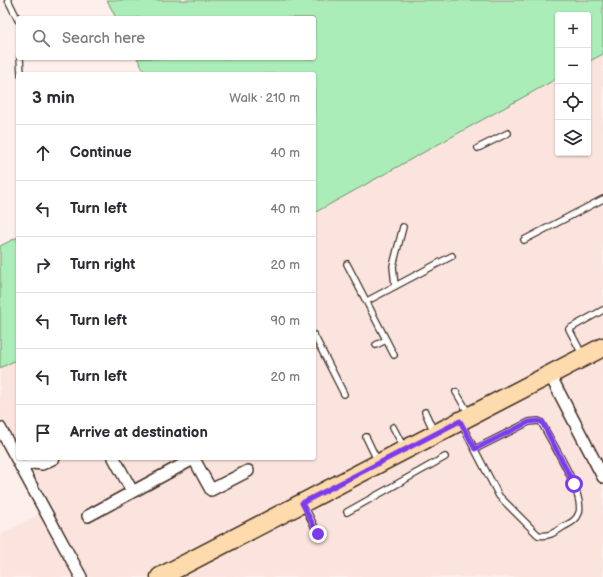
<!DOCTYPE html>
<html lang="en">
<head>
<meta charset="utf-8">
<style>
	:root { --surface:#fff; --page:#f2f2f3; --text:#2b2b33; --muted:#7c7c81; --line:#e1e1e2 }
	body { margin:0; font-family:"Balsamiq Sans",sans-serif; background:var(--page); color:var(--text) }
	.controls { position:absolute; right:12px; top:12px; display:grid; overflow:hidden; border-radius:4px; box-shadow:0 1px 3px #0004 }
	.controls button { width:36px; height:36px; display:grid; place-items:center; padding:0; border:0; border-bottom:1px solid var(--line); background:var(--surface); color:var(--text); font:20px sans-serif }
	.stop { position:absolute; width:12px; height:12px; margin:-9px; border:3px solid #7c3aed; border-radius:50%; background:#fff }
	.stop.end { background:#7c3aed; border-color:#fff; box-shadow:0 1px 4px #0008 }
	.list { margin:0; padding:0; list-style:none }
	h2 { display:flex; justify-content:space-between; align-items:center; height:52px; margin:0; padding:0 16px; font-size:17px }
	h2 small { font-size:13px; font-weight:400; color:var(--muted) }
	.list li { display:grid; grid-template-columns:26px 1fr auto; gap:12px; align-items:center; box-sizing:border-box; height:56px; padding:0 16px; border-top:1px solid var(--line) }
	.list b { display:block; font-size:15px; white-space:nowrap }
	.list em { font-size:13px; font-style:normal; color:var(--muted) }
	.icon { flex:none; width:22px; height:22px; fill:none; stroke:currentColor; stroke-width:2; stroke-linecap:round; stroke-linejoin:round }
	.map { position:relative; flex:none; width:603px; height:577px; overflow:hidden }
	.search { position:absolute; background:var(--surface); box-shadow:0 1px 3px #0004; left:16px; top:16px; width:300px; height:44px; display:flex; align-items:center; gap:10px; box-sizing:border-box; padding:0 14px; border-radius:4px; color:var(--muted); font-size:15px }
	.panel { position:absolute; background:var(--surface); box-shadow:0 1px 3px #0004; left:16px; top:72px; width:300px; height:388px; border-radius:4px }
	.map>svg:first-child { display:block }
	.built { fill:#fce4de }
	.green { fill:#aaedb8; stroke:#728c6b }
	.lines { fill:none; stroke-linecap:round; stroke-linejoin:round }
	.lane-casing { stroke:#3b2a1e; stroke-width:8 }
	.street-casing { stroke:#3b2a1e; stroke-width:14 }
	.primary-casing { stroke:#3b2a1e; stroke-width:21 }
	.lane { stroke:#fff; stroke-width:5.5 }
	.street { stroke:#fff; stroke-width:11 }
	.primary { stroke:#fedbac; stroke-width:18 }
	.route { stroke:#7c3aed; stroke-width:5 }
</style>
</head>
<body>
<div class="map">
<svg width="603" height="577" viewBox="0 0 603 577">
	<rect width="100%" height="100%" fill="#fdefec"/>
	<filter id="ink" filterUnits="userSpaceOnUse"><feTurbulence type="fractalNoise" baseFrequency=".025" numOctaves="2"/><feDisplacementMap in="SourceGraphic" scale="8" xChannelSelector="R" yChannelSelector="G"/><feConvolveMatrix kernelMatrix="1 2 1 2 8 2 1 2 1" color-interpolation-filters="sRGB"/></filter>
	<g filter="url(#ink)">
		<path class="built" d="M603,54V577H0V535L42,512L0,432V368L18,359V458H314V213L558,78V153H588V62Z"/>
		<g class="green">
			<path d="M107,0H603V54L588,62V15H558V78L314,213V74H146L137,58H314V18H116Z"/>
			<path d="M18,237V359L0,368V246Z"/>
		</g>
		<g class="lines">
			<g class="lane-casing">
				<g id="lane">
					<path d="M8,0L18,20"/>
					<path d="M20,58L21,74"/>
					<path d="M478,148L508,133"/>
					<path d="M524,240L603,199"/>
					<path d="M347,264L394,355"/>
					<path d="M395,286L393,266L403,227"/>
					<path d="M367,301L452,256"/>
					<path d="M314,335L344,394"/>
					<path d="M376,345L386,340"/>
					<path d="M583,356L569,329L603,310"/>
					<path d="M456,392L469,414"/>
					<path d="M425,412L434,432"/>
					<path d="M461,423L499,496L538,535C548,537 554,533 563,527C570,523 576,521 579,513C585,494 551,441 541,422L538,421L529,422L475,449"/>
					<path d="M393,427L404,448"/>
					<path d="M366,437L378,462"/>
					<path d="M304,505L318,534"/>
					<path d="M347,512L445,457"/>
				</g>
			</g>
			<g class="street-casing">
				<g id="street">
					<path d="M550,375L603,477"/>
					<path d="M0,428L81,577"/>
					<path d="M114,458L132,491"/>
					<path d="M194,459L211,490L248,471"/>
					<path d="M22,468L32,463L42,464L54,458"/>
					<path d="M88,516L195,458"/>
				</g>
			</g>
			<g class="primary-casing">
				<path id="primary" d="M160,577L603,347"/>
			</g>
			<use href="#lane" class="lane"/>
			<use href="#street" class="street"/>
			<use href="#primary" class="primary"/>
		</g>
	</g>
	<g class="lines" filter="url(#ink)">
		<path class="route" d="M318,534L302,503L460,421L475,449L529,422L538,421L542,422L574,484"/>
	</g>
</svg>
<div class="controls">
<button>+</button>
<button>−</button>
<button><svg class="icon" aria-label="locate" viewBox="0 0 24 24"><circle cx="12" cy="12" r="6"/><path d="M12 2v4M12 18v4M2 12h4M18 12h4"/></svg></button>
<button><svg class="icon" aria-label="layers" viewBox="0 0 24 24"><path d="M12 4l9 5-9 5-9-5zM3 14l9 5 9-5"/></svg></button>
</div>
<div class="stop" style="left:574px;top:484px"></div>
<div class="stop end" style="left:318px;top:534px"></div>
<div class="search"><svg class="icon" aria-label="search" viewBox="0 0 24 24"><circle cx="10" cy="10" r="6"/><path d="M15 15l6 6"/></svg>Search here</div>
<section class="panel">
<h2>3 min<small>Walk · 210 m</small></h2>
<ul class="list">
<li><svg class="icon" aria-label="ahead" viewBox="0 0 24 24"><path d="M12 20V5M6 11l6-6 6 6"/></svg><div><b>Continue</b></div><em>40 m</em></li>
<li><svg class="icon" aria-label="left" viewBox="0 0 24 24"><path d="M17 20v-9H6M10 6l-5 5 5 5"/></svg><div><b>Turn left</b></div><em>40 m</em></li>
<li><svg class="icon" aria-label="right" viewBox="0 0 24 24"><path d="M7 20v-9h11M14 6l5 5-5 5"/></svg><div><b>Turn right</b></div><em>20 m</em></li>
<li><svg class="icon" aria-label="left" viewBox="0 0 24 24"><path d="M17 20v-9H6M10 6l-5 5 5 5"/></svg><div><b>Turn left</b></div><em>90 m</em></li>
<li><svg class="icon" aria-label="left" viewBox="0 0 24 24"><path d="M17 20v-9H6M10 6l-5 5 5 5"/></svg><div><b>Turn left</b></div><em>20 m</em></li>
<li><svg class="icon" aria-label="arrive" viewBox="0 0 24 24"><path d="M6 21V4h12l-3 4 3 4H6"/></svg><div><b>Arrive at destination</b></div></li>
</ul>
</section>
</div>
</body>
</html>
